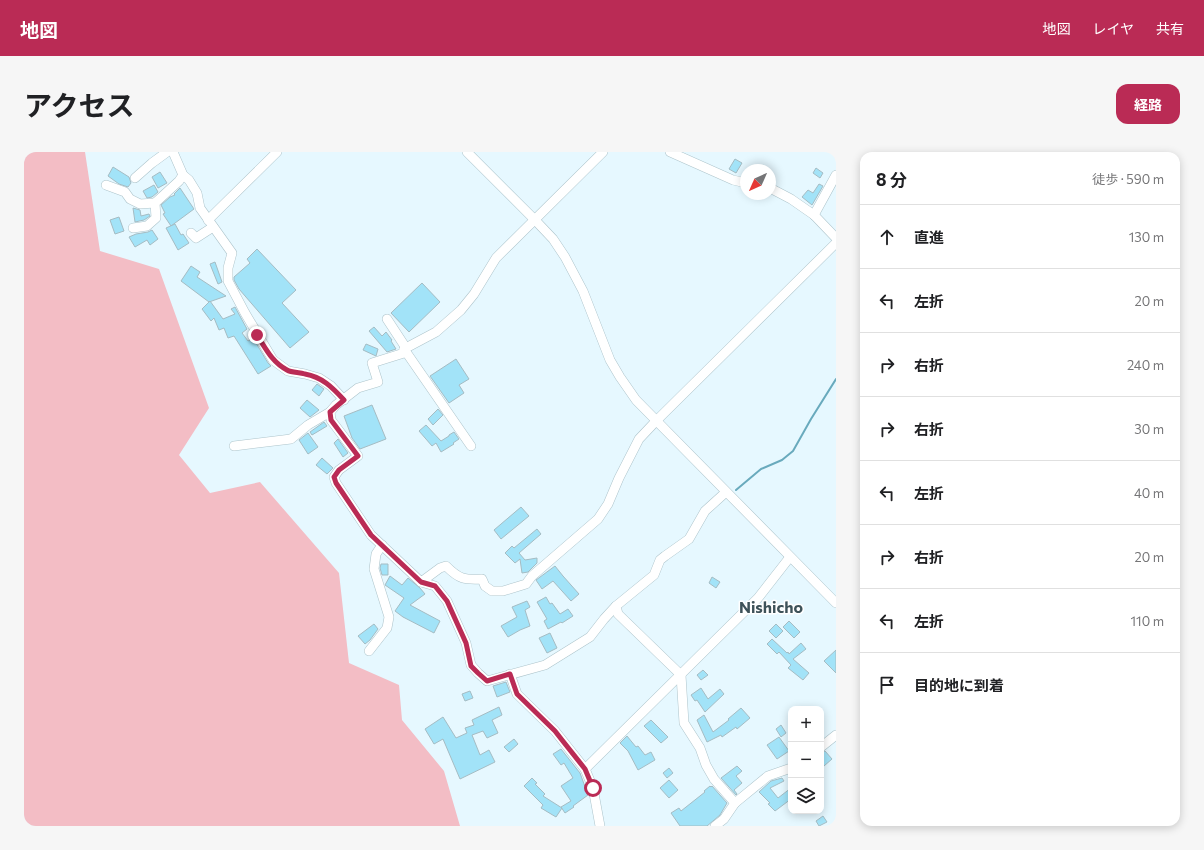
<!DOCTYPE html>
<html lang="ja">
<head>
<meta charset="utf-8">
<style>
	:root { --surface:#fff; --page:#f6f6f6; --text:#202124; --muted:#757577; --line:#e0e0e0; --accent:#ba2b55 }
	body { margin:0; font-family:Commissioner,"Noto Sans JP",sans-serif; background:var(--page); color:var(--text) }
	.controls { position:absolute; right:12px; bottom:12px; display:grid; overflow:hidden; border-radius:8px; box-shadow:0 2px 10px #0003 }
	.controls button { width:36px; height:36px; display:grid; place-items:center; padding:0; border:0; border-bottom:1px solid var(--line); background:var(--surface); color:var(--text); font:20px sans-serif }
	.compass { position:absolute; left:716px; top:12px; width:36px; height:36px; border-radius:50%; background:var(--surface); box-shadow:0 2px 10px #0003; rotate:225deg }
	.stop { position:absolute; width:12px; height:12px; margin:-9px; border:3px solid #ba2b55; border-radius:50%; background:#fff }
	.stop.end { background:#ba2b55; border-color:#fff; box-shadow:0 1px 4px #0008 }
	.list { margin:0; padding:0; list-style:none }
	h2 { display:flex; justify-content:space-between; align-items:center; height:52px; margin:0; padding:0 16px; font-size:17px }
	h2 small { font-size:13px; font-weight:400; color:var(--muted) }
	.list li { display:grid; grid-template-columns:26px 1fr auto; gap:12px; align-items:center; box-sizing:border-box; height:64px; padding:0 16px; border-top:1px solid var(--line) }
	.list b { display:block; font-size:15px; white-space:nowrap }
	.list em { font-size:13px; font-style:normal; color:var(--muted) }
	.icon { flex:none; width:22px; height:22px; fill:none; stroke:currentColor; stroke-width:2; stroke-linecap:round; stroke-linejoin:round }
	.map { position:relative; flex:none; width:812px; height:674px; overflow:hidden; border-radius:12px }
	header { display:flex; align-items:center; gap:24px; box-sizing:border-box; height:56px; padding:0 20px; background:var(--accent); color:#fff }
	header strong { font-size:19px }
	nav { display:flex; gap:22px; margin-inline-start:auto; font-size:14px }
	.intro { display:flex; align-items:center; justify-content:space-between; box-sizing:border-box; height:96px; padding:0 24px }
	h1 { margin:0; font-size:28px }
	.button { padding:10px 18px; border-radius:12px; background:var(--accent); color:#fff; font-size:14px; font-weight:700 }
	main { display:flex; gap:24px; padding:0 24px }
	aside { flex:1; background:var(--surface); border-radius:12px; box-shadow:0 2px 10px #0003 }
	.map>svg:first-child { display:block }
	.green { fill:#f3bdc5 }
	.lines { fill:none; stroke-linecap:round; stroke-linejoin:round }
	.stream { stroke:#69aabd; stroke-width:2 }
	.building { fill:#a2e3f8; stroke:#a5bcc3 }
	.minor-casing { stroke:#adc4cb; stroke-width:10 }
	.minor { stroke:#fff; stroke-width:9 }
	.route { stroke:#ba2b55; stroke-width:5 }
	.labels { text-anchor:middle; stroke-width:3; stroke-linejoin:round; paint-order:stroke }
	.quarter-label { font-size:16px; font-weight:bold; fill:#3e5259; stroke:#fff }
</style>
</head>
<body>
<header>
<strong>地図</strong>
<nav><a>地図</a><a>レイヤ</a><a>共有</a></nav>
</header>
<div class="intro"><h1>アクセス</h1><a class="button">経路</a></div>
<main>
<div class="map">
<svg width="812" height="674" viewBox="0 0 812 674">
	<rect width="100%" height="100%" fill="#e6f8ff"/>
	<path class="green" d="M0,0H61L76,99L135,117L185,256L155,303L186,341L236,330L315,421L325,511L375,533L378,568L420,619L436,674H0Z"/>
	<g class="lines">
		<path class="stream" d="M712,338L737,317L758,308L769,299L787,267L812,227"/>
	</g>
	<g class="building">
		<path d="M711,7L718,11L712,21L705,17Z"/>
		<path d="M89,15L105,25L107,31L104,35L95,32L84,24Z"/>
		<path d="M792,16L799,21L796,26L789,21Z"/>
		<path d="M136,20L143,31L134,36L128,25Z"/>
		<path d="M795,32L799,34L788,53L778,45L784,38L789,41Z"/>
		<path d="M130,33L134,40L128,45L123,46L119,39Z"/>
		<path d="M156,36L170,57L147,74L139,62L141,61L137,53L146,45L151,43L150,42Z"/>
		<path d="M109,56L116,58L117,64L125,62L126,64L120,68L111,70Z"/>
		<path d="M95,65L100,79L91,82L86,68Z"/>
		<path d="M151,72L157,83L159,82L165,91L154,98L142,76Z"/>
		<path d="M128,78L134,87L126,93L123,88L111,95L105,85L112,82L124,80Z"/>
		<path d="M233,97L272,138L258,151L285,180L266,196L215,137L210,128V125L226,111L223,107Z"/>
		<path d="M191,110L198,130L194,132L186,112Z"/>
		<path d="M167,114L176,120L173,125L202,144L185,150L157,129Z"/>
		<path d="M398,131L416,150L385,180L367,161Z"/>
		<path d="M186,149L199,167L211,162L207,157L211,155L223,177L218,181L224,189L229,186L244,211L247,214L234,222L210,184L204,186L200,176L195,178L190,166L187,169L178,157Z"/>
		<path d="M350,175L358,184L362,180L368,188L367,189L372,197L363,200L345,179Z"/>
		<path d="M342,192L354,197L352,204L339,198Z"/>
		<path d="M432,207L445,227L435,233L440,241L425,251L406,224Z"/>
		<path d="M293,232L300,237L295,244L288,238Z"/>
		<path d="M283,248L295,258L286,265L276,256Z"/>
		<path d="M348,253L362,287L336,297L328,286L320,264Z"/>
		<path d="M414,257L419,263L409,273L404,267Z"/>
		<path d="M300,270L303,274L288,283L286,280Z"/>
		<path d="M402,273L417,289L425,284V283L430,280L435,287L429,291L430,292L417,300L412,291L408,294L395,279Z"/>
		<path d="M284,281L294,295L284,302L275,288Z"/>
		<path d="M314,287L324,301L319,305L310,291Z"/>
		<path d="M298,306L309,316L303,322L292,313Z"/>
		<path d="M497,355L505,364L477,387L470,378Z"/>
		<path d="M513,377L517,382L495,401L501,408L513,406V411L504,420L498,421L496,407L491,411L481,401L488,394L490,396Z"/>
		<path d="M357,412H364V423H358L356,416Z"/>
		<path d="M531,414L539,424L555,442L547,449L529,429L518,437L512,428Z"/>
		<path d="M366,424L378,433L384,426L396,436L401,442L386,453L416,469L410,481L379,465L371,459L380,446L361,433Z"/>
		<path d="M688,425L696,430L692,436L685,431Z"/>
		<path d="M522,445L526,452L528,451L536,462L544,457L549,464L538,471L537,470L524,477L520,469L523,467L513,450Z"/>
		<path d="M503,449L506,455L501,458L506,474L496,478L484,485L477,474L493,465L488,455Z"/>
		<path d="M765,469L776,480L770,486L759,475Z"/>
		<path d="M350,472L354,477L346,488L341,492L334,484Z"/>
		<path d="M752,472L759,479L752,486L745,479Z"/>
		<path d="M526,481L533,496L523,501L515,486Z"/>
		<path d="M748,487L763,501L764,500L765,502L777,491L782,497L769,507L785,521L779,528L764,516L767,513L755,500L753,502L743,492Z"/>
		<path d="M812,498V521L800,509Z"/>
		<path d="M679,518L684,523L677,528L673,523Z"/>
		<path d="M482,530L486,540L473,545L469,534Z"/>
		<path d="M677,536L684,547L696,537L700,542L681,560L673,548L671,549L667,543Z"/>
		<path d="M446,539L449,546L441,549L438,542Z"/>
		<path d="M475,555L478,563L468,568L474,581L463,586L459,579L448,583L456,603L465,598L471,610L436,627L419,587L410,592L401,577L419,565L432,586L443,581L441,576L450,573L448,568Z"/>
		<path d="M717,556L726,566L713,577L712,575L698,585L697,583L683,590L673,568L680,563L689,580L705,568L704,567Z"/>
		<path d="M627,568L644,585L637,591L620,574Z"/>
		<path d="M757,573L762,581L757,585L752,577Z"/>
		<path d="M603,584L612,595L614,594L621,603L627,600L631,608L614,618L604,599L596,591Z"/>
		<path d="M755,585L765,599L753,607L743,593Z"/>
		<path d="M490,587L494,592L485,600L480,595Z"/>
		<path d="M537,597L556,621L564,643L549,654L550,655L541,661L537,655L547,649L537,634L549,626L540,611L537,613L529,602Z"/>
		<path d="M801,599L808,607L800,614L797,611V601Z"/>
		<path d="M713,614L718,619L712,624L718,631L710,638L713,642L712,643L697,626Z"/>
		<path d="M645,616L649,621L643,626L639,621Z"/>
		<path d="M508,626L513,631L511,632L521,642L519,644L538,656L532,665L517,656L519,653L500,634Z"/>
		<path d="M758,626L760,629L746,636L754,646L767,636V647L751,659L744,652L746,651L735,640L747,629Z"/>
		<path d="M645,628L654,638L645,646L636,636Z"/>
		<path d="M686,634L687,635L688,634L703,651L696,663L683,674H656L647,661L655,656L657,659L681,640L680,639Z"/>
		<path d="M799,664L803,670L795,674L792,669Z"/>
	</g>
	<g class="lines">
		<g class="minor-casing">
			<g id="minor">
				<path d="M149,0L159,23L165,28L173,41L176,56L208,101L204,116V129L221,161L249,208L264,219L281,222L295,226L307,234L320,248"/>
				<path d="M443,0L511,68L529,87L541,105L559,139L586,208L596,225L612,248L812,451"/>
				<path d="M579,0L472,106L450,142L437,158L412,180L380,197V201L348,211L354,230L334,236L312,253L306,260L307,268L334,304L315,318L310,325L312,331L347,383L397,430L411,434L423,449L442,491L447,513L454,521L463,529L521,513L566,485L580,467L592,454L630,423L636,408L641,404L665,387L681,359L702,340"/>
				<path d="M646,0L709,28L722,31"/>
				<path d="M111,26L128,11L143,0"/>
				<path d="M82,33L101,40L106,47L116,52L131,51"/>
				<path d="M746,36L767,47L790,63L812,86"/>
				<path d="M790,63L812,23"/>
				<path d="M184,68L253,0"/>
				<path d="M109,76L123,74L132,66L131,51L155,29L159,23"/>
				<path d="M167,81L172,86L189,75"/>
				<path d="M363,167L382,196"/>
				<path d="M380,197L447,294"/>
				<path d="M210,294L267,287L284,273L306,260"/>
				<path d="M397,430L416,416L422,414C435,427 440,428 458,427L461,434L468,439H479L502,432L508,424L574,367L584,352L595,326L615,287L632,269L812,91"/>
				<path d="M592,454L594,462L657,523L660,571L676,596L682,613L690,627L711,651"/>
				<path d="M345,499L363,476L365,465L350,417L352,402L358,393"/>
				<path d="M486,522L493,542L531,579L561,617L569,636L576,674"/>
				<path d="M797,595L812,583"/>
				<path d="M561,617L734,446L766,405"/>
				<path d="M691,674L700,667L711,651L744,624L767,616"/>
			</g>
		</g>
		<use href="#minor" class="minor"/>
	</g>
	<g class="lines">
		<path class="route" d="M233,183C242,197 248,210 263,218C268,221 275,220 281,222C298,225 308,235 320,248L306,260L307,268L334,304L315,318L310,325L312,331L347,383L397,430L411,434L423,449L442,491L447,514L454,521L463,529L486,522L493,542L531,579L538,588L561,617L569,636"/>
	</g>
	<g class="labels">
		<g class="quarter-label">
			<text x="747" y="461">Nishicho</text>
		</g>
	</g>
</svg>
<div class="controls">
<button>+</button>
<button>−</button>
<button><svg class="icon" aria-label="layers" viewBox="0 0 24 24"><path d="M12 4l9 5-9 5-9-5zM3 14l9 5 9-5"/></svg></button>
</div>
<svg class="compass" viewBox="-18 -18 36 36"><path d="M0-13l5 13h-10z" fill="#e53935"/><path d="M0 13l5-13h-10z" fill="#757577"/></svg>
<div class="stop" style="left:569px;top:636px"></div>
<div class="stop end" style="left:233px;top:183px"></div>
</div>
<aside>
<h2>8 分<small>徒歩 · 590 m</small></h2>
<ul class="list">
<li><svg class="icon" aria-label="ahead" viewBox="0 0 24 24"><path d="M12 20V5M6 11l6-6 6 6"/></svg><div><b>直進</b></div><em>130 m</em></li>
<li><svg class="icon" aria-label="left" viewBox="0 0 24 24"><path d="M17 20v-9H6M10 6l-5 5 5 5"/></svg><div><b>左折</b></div><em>20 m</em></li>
<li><svg class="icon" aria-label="right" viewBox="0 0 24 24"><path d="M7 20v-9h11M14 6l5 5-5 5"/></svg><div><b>右折</b></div><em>240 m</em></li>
<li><svg class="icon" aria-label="right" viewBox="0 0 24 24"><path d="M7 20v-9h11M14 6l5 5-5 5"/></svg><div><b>右折</b></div><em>30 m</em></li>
<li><svg class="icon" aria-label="left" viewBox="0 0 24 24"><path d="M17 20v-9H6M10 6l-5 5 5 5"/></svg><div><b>左折</b></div><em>40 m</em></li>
<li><svg class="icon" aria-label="right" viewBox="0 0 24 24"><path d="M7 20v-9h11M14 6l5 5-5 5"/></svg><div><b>右折</b></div><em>20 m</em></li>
<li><svg class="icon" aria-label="left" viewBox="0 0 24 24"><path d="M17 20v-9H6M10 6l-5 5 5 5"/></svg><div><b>左折</b></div><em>110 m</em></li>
<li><svg class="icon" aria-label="arrive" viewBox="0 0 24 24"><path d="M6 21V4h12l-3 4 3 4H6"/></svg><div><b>目的地に到着</b></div></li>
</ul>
</aside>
</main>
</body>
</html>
